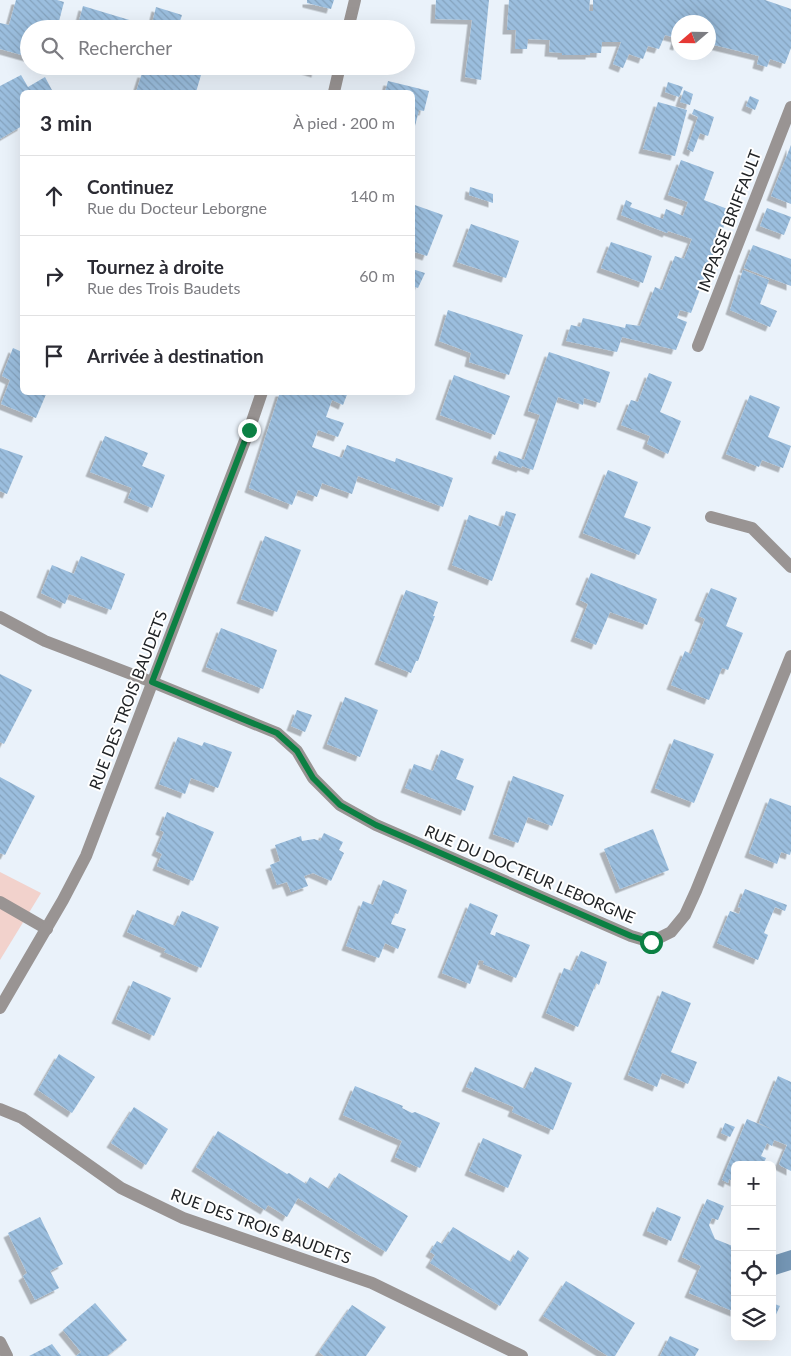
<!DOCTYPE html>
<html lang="fr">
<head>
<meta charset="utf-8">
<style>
	:root { --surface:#fff; --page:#f2f2f3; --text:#2b2b33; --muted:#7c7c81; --line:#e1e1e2 }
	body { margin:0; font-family:Lato,sans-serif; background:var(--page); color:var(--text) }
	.controls { position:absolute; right:15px; bottom:15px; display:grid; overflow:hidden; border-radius:8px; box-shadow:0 5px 20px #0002 }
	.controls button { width:45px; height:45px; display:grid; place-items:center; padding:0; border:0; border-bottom:1px solid var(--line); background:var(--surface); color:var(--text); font:25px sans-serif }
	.compass { position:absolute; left:671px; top:15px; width:45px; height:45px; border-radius:50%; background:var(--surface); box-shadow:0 5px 20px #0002; rotate:250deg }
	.stop { position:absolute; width:15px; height:15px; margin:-11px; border:4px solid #0b8043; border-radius:50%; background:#fff }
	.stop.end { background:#0b8043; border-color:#fff; box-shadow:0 1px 5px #0008 }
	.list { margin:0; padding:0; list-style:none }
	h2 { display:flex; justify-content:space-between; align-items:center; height:65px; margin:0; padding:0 20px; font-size:21px }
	h2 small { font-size:16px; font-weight:400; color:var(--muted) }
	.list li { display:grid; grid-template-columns:32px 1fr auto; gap:15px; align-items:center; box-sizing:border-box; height:80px; padding:0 20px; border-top:1px solid var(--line) }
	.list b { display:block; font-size:19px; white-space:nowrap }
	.list p { margin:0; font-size:16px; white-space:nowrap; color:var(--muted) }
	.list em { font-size:16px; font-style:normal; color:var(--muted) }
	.icon { flex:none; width:28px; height:28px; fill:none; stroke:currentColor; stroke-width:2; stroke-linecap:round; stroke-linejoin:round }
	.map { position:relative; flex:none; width:791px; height:1356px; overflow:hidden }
	.search { position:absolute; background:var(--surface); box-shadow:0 5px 20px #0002; left:20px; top:20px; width:395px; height:55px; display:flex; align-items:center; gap:12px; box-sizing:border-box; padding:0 18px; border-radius:28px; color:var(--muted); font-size:19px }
	.panel { position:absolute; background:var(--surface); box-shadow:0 5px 20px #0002; left:20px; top:90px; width:395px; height:305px; border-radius:8px }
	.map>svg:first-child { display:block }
	.park { fill:#f2d2cc }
	.water { fill:#7597b6 }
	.building { fill:url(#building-back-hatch); filter:url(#shadow) }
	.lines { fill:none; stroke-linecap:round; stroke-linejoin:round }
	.service { stroke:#999493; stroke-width:12 }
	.minor { stroke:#999493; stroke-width:12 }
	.route { stroke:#0b8043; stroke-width:6 }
	.labels { text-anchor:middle; stroke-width:4; stroke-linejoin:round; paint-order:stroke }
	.street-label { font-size:16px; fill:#212427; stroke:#fff }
</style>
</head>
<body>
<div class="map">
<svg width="791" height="1356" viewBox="0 0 791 1356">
	<defs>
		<pattern id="building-back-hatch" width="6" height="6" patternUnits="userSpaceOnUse" patternTransform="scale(1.25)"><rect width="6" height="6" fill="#9bbede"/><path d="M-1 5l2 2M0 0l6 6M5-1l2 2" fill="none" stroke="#85a3be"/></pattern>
		<filter id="shadow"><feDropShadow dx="-4.5" dy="4.5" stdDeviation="0" flood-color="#0004"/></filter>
	</defs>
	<rect width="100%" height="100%" fill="#eaf2fa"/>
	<path class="park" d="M0,872L41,893L0,960Z"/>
	<path class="water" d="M791,1250V1270L772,1276V1256Z"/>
	<g class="building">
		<path d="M16,0H57L64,2L57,29H29V57L0,49V23L9,25Z"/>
		<path d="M307,0H334L331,9L307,3Z"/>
		<path d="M436,0H489L481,80L465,77L472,20L435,19Z"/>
		<path d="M509,0H590L589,11H593V0H765L791,9V48L785,64L770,59L767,67L757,64L759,56L710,44L711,39H708V22H678V46L674,45L676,38L665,35L659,49L648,46L643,59L629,54L623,68L613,64L621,42H602L601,53H590V55H562V53L549,52L550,40L528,39L527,49H515L516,30H507Z"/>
		<path d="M83,6L146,25L145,29H93L78,25Z"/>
		<path d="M156,7L182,15L179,24L195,29L151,28Z"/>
		<path d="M149,66H182L188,68L187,72L201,75L196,92H136L142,73L147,74Z"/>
		<path d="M293,66H317L316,73Z"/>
		<path d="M21,75L28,87L45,77L53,92H22V126L0,139V86Z"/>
		<path d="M388,81L429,91L424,111L419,110L413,134L412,92H385Z"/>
		<path d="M668,82L683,87L679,97L665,92Z"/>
		<path d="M684,90L693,94L690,105L680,102Z"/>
		<path d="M750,96L759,100L755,110L746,106Z"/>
		<path d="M658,102L687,110L675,156L643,149Z"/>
		<path d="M694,109L714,117L708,136L700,133L693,152L687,149L698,117L692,114Z"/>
		<path d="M791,145V204L771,196Z"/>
		<path d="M681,160L714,172L704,200L730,210L691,313L680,310L677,318L687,322L676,350L622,337L617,352L566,341L571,325L580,327L583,318L625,328L626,324L640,326L655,287L662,290L675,256L684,259L692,239L668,231L667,233L621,215L626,200L632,203L630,207L663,219L666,209L683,216L688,202L668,195Z"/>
		<path d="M470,187L493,194V203L469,195Z"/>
		<path d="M412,204L443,215L427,256L412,251Z"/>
		<path d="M767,208L791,217L784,235L760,226Z"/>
		<path d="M471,224L519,241L506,278L457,262Z"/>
		<path d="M611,242L652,256L643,283L601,268Z"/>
		<path d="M753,245L791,259V286L744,268Z"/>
		<path d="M412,269L425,273L418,288L412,286Z"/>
		<path d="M743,270L769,280L760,304L777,311L770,327L730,310Z"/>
		<path d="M448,310L523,335L509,375L469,362L471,353L439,341Z"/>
		<path d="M13,348L22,352V392H47L36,418L1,404L10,380L2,376Z"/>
		<path d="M549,352L610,372L600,403L584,398L583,405L558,397L533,470L522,466L521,468L496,459L499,451L524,460L540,415L528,411Z"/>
		<path d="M649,373L672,382L660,412L681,421L668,454L647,444L650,436L621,425L631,400L638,402Z"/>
		<path d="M454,375L510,396L495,435L440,415Z"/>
		<path d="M280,392H348L343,405L332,400L326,417L344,423L338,437L318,430L312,447L342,458L347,445L395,462L396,458L453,478L443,507L358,476L352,494L322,483L317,497L298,490L292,505L249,488Z"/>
		<path d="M750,395L780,407L768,437L791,446L783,468L762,460L759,467L726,454Z"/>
		<path d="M105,436L148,453L142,466L165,475L152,508L128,498L132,488L90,472Z"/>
		<path d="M0,448L23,456L7,494L0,491Z"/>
		<path d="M608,470L638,482L624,517L651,527L639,555L583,533Z"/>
		<path d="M506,511L516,514L492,581L452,565L469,515L501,527Z"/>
		<path d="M265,536L301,550L277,612L241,599Z"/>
		<path d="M81,556L125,574L111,610L69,594L65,604L41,593L52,565L74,574Z"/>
		<path d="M591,573L657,599L647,625L610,612L596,645L575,637L588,604L580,600Z"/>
		<path d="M711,588L737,598L726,626L743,633L728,670L722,668L709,700L671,685L685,651L691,654L705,619L699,616Z"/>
		<path d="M406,590L438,602L433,616H435L418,661H416L411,673L379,660Z"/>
		<path d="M221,628L277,650L263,689L206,667Z"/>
		<path d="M0,674L32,690L4,744L0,742Z"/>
		<path d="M345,697L378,710L360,757L327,744Z"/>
		<path d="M297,710L312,715L305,732L291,726Z"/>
		<path d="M178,737L202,746L204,742L232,752L218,788L191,778L185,794L159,784Z"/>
		<path d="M674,739L714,754L694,803L655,788Z"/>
		<path d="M441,750L464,759L456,779L474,786L465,811L405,788L414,764L433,771Z"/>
		<path d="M513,776L564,795L552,826L528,817L518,843L493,834Z"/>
		<path d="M0,777L35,796L5,855L0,853Z"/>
		<path d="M770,798L791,806V851L790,855L781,852L777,864L749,853Z"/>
		<path d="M167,812L214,832L193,881L157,866L162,854L156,851L164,832L160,830Z"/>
		<path d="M653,829L669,870L620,889L604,849Z"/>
		<path d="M324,833L343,842L339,850L344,853L331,881L313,873L304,876L308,886L291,892L287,882L277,885L270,865L280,861L275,845L301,836L302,841L314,839L320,841Z"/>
		<path d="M383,880L407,890L398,914L395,913L391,924L406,929L398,949L385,943L379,958L346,946L363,901L373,905Z"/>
		<path d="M745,889L787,905L785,911L775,907L764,933L768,935L758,960L717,943L730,911L739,914L741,908L738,907Z"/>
		<path d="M470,903L498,915L490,934L495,936L496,932L530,945L516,978L483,964L484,961L479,960L470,984L442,973Z"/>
		<path d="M137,910L175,926L182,911L219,927L201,968L164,952L166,949L127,932Z"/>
		<path d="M581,951L607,962L599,985L596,983L578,1027L546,1013L564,968L572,971Z"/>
		<path d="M133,981L171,998L154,1036L116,1019Z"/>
		<path d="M662,991L691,1003L671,1052L697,1062L688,1084L662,1073L657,1087L628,1075Z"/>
		<path d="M59,1054L95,1077L72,1113L38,1090Z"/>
		<path d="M475,1067L525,1089L535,1067L572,1083L553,1130L512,1112L514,1107L466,1087Z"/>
		<path d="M778,1076L791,1082V1171L781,1166L779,1164L787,1145L774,1140L772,1146L767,1143L761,1156L766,1158L763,1165H735V1182L729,1179L728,1183L722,1180L747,1119L778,1132L759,1123Z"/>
		<path d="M355,1086L403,1106L402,1108L412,1113L415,1112L440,1123L420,1168L395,1157L402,1141L343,1115Z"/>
		<path d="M134,1107L168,1129L146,1165L111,1143Z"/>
		<path d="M725,1123L735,1127L730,1137L721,1133Z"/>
		<path d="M218,1131L287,1174L289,1173L306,1184L310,1177L329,1189L339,1173L408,1216L386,1252L298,1198L287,1217L268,1205L265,1210L196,1167Z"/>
		<path d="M483,1138L522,1155L508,1188L469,1171Z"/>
		<path d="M707,1199L724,1206L718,1220L712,1218L709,1225L715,1239L735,1247V1312L689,1293L701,1266L682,1257Z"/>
		<path d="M657,1207L681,1217L671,1241L647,1231Z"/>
		<path d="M40,1217L63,1264L50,1271L59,1288L35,1300L23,1276L27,1273L8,1233Z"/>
		<path d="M453,1227L511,1262L518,1250L529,1258L500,1306L430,1263L435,1255L430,1252L437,1241L442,1244Z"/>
		<path d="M566,1281L635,1323L615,1356H608L543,1316Z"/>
		<path d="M95,1303L127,1340L107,1356H76L81,1352L63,1330Z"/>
		<path d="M772,1303L780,1306L772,1323Z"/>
		<path d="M352,1305L386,1327L366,1356H324L319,1352Z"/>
		<path d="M670,1336L699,1349L695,1356H660Z"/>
		<path d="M52,1344L61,1356H29L35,1353Z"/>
	</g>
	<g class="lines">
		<path class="service" d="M0,902L47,929"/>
		<g class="minor">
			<path d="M348,29L355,0"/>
			<path d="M334,92L340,66"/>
			<path d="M698,346L791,107"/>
			<path d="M711,517L752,528L791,567"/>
			<path d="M0,617L45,641L152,682L277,733L297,751L313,778L340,805L376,825L631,936L651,942L671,932L685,915L696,891L791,656"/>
			<path d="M0,1008L63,900L86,856L249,430L262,392"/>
			<path d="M0,1109L22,1118L121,1188L183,1218L372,1283L522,1356"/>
			<path d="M0,1342L7,1356"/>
		</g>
	</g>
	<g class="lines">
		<path class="route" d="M249,430L152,682L277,733L297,751L313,778L340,805L376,825L631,936L651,942"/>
	</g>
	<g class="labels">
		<g class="street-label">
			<text transform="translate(729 221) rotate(-69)" y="6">IMPASSE BRIFFAULT</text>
			<text transform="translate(128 700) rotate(-69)" y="6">RUE DES TROIS BAUDETS</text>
			<text transform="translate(530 874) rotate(23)" y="6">RUE DU DOCTEUR LEBORGNE</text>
			<text transform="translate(261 1226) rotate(20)" y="6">RUE DES TROIS BAUDETS</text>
		</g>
	</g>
</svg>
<div class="controls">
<button>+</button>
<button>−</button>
<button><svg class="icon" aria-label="locate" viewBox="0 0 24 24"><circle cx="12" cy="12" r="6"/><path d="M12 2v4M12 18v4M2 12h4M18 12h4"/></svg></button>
<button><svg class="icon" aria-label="layers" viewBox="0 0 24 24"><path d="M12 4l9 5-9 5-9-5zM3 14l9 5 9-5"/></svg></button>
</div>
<svg class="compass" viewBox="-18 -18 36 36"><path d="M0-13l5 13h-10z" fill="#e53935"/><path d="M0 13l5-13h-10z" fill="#7c7c81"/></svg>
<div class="stop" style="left:651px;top:942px"></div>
<div class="stop end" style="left:249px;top:430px"></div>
<div class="search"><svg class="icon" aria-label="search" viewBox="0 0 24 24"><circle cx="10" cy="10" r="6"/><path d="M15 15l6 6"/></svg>Rechercher</div>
<section class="panel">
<h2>3 min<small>À pied · 200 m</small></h2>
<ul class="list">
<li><svg class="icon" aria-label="ahead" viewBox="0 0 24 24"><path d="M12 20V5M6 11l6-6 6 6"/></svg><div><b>Continuez</b><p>Rue du Docteur Leborgne</p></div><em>140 m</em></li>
<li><svg class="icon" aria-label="right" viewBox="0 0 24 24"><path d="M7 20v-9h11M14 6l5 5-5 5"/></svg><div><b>Tournez à droite</b><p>Rue des Trois Baudets</p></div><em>60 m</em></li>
<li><svg class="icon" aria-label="arrive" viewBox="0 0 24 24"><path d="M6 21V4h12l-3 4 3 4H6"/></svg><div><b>Arrivée à destination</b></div></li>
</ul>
</section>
</div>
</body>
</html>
